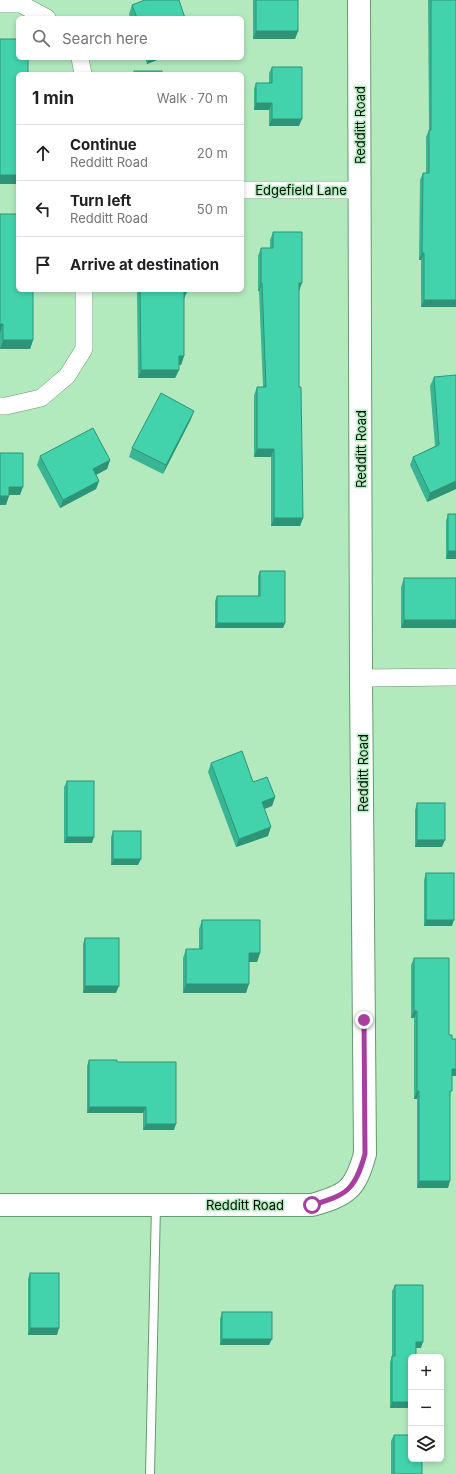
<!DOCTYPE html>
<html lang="en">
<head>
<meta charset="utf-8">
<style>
	:root { --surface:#fff; --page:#f2f2f2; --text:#202124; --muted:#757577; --line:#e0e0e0 }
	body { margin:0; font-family:Inter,sans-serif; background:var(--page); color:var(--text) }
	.controls { position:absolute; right:12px; bottom:12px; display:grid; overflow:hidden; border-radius:6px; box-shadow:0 2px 6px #0003 }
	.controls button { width:36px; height:36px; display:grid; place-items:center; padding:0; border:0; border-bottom:1px solid var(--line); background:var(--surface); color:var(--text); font:20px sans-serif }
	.stop { position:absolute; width:12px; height:12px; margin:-9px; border:3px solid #a83e9f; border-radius:50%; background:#fff }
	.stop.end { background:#a83e9f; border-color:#fff; box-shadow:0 1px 4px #0008 }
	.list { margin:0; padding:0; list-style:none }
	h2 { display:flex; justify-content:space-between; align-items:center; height:52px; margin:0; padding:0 16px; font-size:17px }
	h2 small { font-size:13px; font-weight:400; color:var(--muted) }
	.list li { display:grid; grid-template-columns:26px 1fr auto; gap:12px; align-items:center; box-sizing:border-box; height:56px; padding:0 16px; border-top:1px solid var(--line) }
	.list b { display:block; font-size:15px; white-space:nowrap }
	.list p { margin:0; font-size:13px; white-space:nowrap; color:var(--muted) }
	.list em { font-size:13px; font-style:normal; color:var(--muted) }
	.icon { flex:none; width:22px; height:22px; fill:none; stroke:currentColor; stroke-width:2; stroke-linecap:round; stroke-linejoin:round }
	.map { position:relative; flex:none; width:456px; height:1474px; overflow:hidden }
	.search { position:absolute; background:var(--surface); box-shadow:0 2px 6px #0003; left:16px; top:16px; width:228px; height:44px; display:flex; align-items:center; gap:10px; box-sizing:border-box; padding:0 14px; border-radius:6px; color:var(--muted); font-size:15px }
	.panel { position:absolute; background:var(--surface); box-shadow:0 2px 6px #0003; left:16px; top:72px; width:228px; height:220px; border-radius:6px }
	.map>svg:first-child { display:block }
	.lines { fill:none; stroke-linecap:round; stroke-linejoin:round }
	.lane-casing { stroke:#659a72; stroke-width:10 }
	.street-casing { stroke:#659a72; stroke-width:18 }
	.secondary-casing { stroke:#659a72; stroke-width:24 }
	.lane { stroke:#fff; stroke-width:8 }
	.street { stroke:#fff; stroke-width:17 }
	.secondary { stroke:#fff; stroke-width:22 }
	.wall { fill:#39b594 }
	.shaded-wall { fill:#2e9478 }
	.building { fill:#42d3ac; stroke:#2e9478 }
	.route { stroke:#a83e9f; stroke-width:5 }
	.labels { text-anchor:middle; stroke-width:3; stroke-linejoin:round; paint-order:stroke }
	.street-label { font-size:13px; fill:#001004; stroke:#b2eabe }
</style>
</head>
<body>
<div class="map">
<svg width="456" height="1474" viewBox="0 0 456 1474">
	<rect width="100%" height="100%" fill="#b2eabe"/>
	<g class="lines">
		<g class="lane-casing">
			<path id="lane" d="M150,1474L156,1206"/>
		</g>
		<g class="street-casing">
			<g id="street">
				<path d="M0,4H21L47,18"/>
				<path d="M80,58L83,74"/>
				<path d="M242,190H360"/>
				<path d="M0,406H6L41,398L67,376L84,349V290"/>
				<path d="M361,678L456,677"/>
			</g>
		</g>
		<g class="secondary-casing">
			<path id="secondary" d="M0,1205H312C347,1195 355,1190 365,1154L361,678L359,0"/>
		</g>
		<use href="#lane" class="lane"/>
		<use href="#street" class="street"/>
		<use href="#secondary" class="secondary"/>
	</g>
	<g class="wall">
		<path d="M253,0H298V31L295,39H253Z"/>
		<path d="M428,0H456V307H421V260H419L420,180L423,173H426V137L429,130Z"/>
		<path d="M132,5L185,18H130L129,14Z"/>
		<path d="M145,58H162L147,64Z"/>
		<path d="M272,67L299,126H269V110H254V89L256,83H269V73Z"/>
		<path d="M0,214L33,340L30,349H0Z"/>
		<path d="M273,232L299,291V387L303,518L300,526H271V457H254V395L257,387H263L259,291H258V256L261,248H270V240Z"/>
		<path d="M137,290H187L184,299V356L181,365H179V370L175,378H138Z"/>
		<path d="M434,377L456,489L427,502L410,465L413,457L435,446L430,386Z"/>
		<path d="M191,419L163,474L129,457L132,448Z"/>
		<path d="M40,456L110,460L107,469L96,475L99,481L96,489L60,508L37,465Z"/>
		<path d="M448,514L456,559H446V521Z"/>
		<path d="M260,571L285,623L283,628H215V601L217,596H258V576Z"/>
		<path d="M404,578L456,628H401V587Z"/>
		<path d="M211,763L253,782L275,797L272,806L264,809L268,836L236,847L208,772Z"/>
		<path d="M67,781L92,843H64V787Z"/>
		<path d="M417,803L442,847H415V810Z"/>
		<path d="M113,831L138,865H111V837Z"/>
		<path d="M426,873L452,926H424V880Z"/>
		<path d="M202,920L260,953L257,962H249L246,993H183V958L186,949H199V929Z"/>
		<path d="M85,938L116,993H83V944Z"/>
		<path d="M414,958L449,1035L452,1039L456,1076H452L450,1096L448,1188H417V1099H414V1018H411V965Z"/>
		<path d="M89,1060L117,1062L174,1130H143V1113H87V1066Z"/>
		<path d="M30,1273L57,1335H28V1279Z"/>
		<path d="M395,1285L421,1348H416L411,1408H390V1362L392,1356V1291Z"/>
		<path d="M222,1312L269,1345H220V1319Z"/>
		<path d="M394,1435L422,1474H391V1441Z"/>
	</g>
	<g class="shaded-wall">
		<path d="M256,31H298L295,39H253Z"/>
		<path d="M149,58H162L147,64Z"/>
		<path d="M256,103H272L269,110H254Z"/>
		<path d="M272,119H302L299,126H269Z"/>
		<rect x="0" y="175" width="18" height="9"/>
		<path d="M422,253H424L421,260H419Z"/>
		<path d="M261,283H262L259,291H258Z"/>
		<path d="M299,283H302L299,291H296Z"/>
		<path d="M184,292H187L183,300Z"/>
		<path d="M424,300H456V307H421Z"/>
		<path d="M0,324H3L0,333Z"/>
		<path d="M3,340H33L30,349H0Z"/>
		<path d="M179,356H184L181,365H175Z"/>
		<path d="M141,370H179L175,378H138Z"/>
		<path d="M194,411L191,419L163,474L166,465Z"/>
		<path d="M257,449H274L271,457H254Z"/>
		<path d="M110,460L107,469L90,478L93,469Z"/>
		<path d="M99,481L96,489L60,508L63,500Z"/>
		<path d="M456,481V489L427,502L430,493Z"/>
		<path d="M9,487H23L20,495H6Z"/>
		<path d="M0,496H9L6,505H0Z"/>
		<path d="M274,518H303L300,526H271Z"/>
		<path d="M448,551H456V559H446Z"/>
		<path d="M404,620H456V628H401Z"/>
		<path d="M217,623H285L283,628H215Z"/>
		<path d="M275,797L272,806L259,811L262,802Z"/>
		<path d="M271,827L268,836L236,847L239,839Z"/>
		<path d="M67,837H94L92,843H64Z"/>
		<path d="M417,840H445L442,847H415Z"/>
		<path d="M113,859H141L138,865H111Z"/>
		<path d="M426,920H454L452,926H424Z"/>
		<path d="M249,953H260L257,962H246Z"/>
		<path d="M186,984H249L246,993H183Z"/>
		<path d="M85,986H119L116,993H83Z"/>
		<path d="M414,1011H417L414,1018H411Z"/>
		<path d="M452,1069H456V1076H449Z"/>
		<path d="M417,1091H419L417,1099H414Z"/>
		<path d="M89,1107H146L143,1113H87Z"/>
		<path d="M146,1124H176L174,1130H143Z"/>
		<path d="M419,1181H450L448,1188H417Z"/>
		<path d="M30,1328H59L57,1335H28Z"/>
		<path d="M222,1339H272L269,1345H220Z"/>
		<path d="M416,1342H423L421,1348H414Z"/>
		<path d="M392,1402H411V1408H390Z"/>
	</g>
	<g class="building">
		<path d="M145,0H179L185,18H137L132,5Z"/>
		<rect x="256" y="0" width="42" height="31"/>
		<path d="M431,0H456V300H424V253H422L423,173H429V130H431Z"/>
		<path d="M0,39H18V58H28V74H18V175H0Z"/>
		<path d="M272,67H302V119H272V103H256V83H272Z"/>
		<rect x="134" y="71" width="28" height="3"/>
		<path d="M0,214H18V290H33V340H3V324H0Z"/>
		<path d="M273,232H302V283H299V387H301L303,518H274V449H257V387H266L262,283H261V248H273Z"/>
		<path d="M140,290H187V292H184V356H179V370H141Z"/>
		<path d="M456,375V481L430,493L413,457L439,445L434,377Z"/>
		<path d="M161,393L194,411L166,465L132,448Z"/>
		<path d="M93,428L110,460L93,469L99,481L63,500L40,456Z"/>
		<path d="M0,453H23V487H9V496H0Z"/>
		<rect x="448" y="514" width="8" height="37"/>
		<path d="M260,571H285V623H217V596H260Z"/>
		<rect x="404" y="578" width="52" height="42"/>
		<path d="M242,751L253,782L267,777L275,797L262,802L271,827L239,839L211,763Z"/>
		<rect x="67" y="781" width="27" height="56"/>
		<rect x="417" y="803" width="28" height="37"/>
		<rect x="113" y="831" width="28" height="28"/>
		<rect x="426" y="873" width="28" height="47"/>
		<path d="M202,920H260V953H249V984H186V949H202Z"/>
		<rect x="85" y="938" width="34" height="48"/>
		<path d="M414,958H449V1035H452V1039H456V1069H452V1091H450V1181H419V1091H417V1011H414Z"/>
		<path d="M89,1060H117V1062H176V1124H146V1107H89Z"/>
		<rect x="30" y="1273" width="29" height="55"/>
		<path d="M395,1285H423V1342H416V1357H411V1402H392V1356H395Z"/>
		<rect x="222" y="1312" width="50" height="27"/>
		<path d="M394,1435H411V1459H422V1474H394Z"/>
	</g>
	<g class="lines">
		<path class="route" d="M312,1205C347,1195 355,1190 365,1154L364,1020"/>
	</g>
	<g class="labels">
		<g class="street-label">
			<text transform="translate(360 125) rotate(-90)" y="5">Redditt Road</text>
			<text x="301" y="195">Edgefield Lane</text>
			<text transform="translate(361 449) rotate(-90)" y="5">Redditt Road</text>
			<text transform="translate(363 773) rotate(-90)" y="5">Redditt Road</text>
			<text x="245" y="1210">Redditt Road</text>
		</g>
	</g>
</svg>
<div class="controls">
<button>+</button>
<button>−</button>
<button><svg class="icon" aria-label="layers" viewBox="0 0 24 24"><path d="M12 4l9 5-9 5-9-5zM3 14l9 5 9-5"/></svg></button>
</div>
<div class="stop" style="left:312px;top:1205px"></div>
<div class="stop end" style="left:364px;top:1020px"></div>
<div class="search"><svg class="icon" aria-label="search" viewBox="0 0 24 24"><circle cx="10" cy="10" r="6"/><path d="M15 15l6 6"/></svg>Search here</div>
<section class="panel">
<h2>1 min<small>Walk · 70 m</small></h2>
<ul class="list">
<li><svg class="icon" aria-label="ahead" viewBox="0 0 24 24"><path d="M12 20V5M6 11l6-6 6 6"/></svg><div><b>Continue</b><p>Redditt Road</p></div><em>20 m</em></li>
<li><svg class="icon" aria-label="left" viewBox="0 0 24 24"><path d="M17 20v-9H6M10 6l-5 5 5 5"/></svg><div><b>Turn left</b><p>Redditt Road</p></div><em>50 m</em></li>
<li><svg class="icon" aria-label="arrive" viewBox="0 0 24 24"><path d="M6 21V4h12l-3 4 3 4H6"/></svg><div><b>Arrive at destination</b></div></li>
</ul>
</section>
</div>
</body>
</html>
